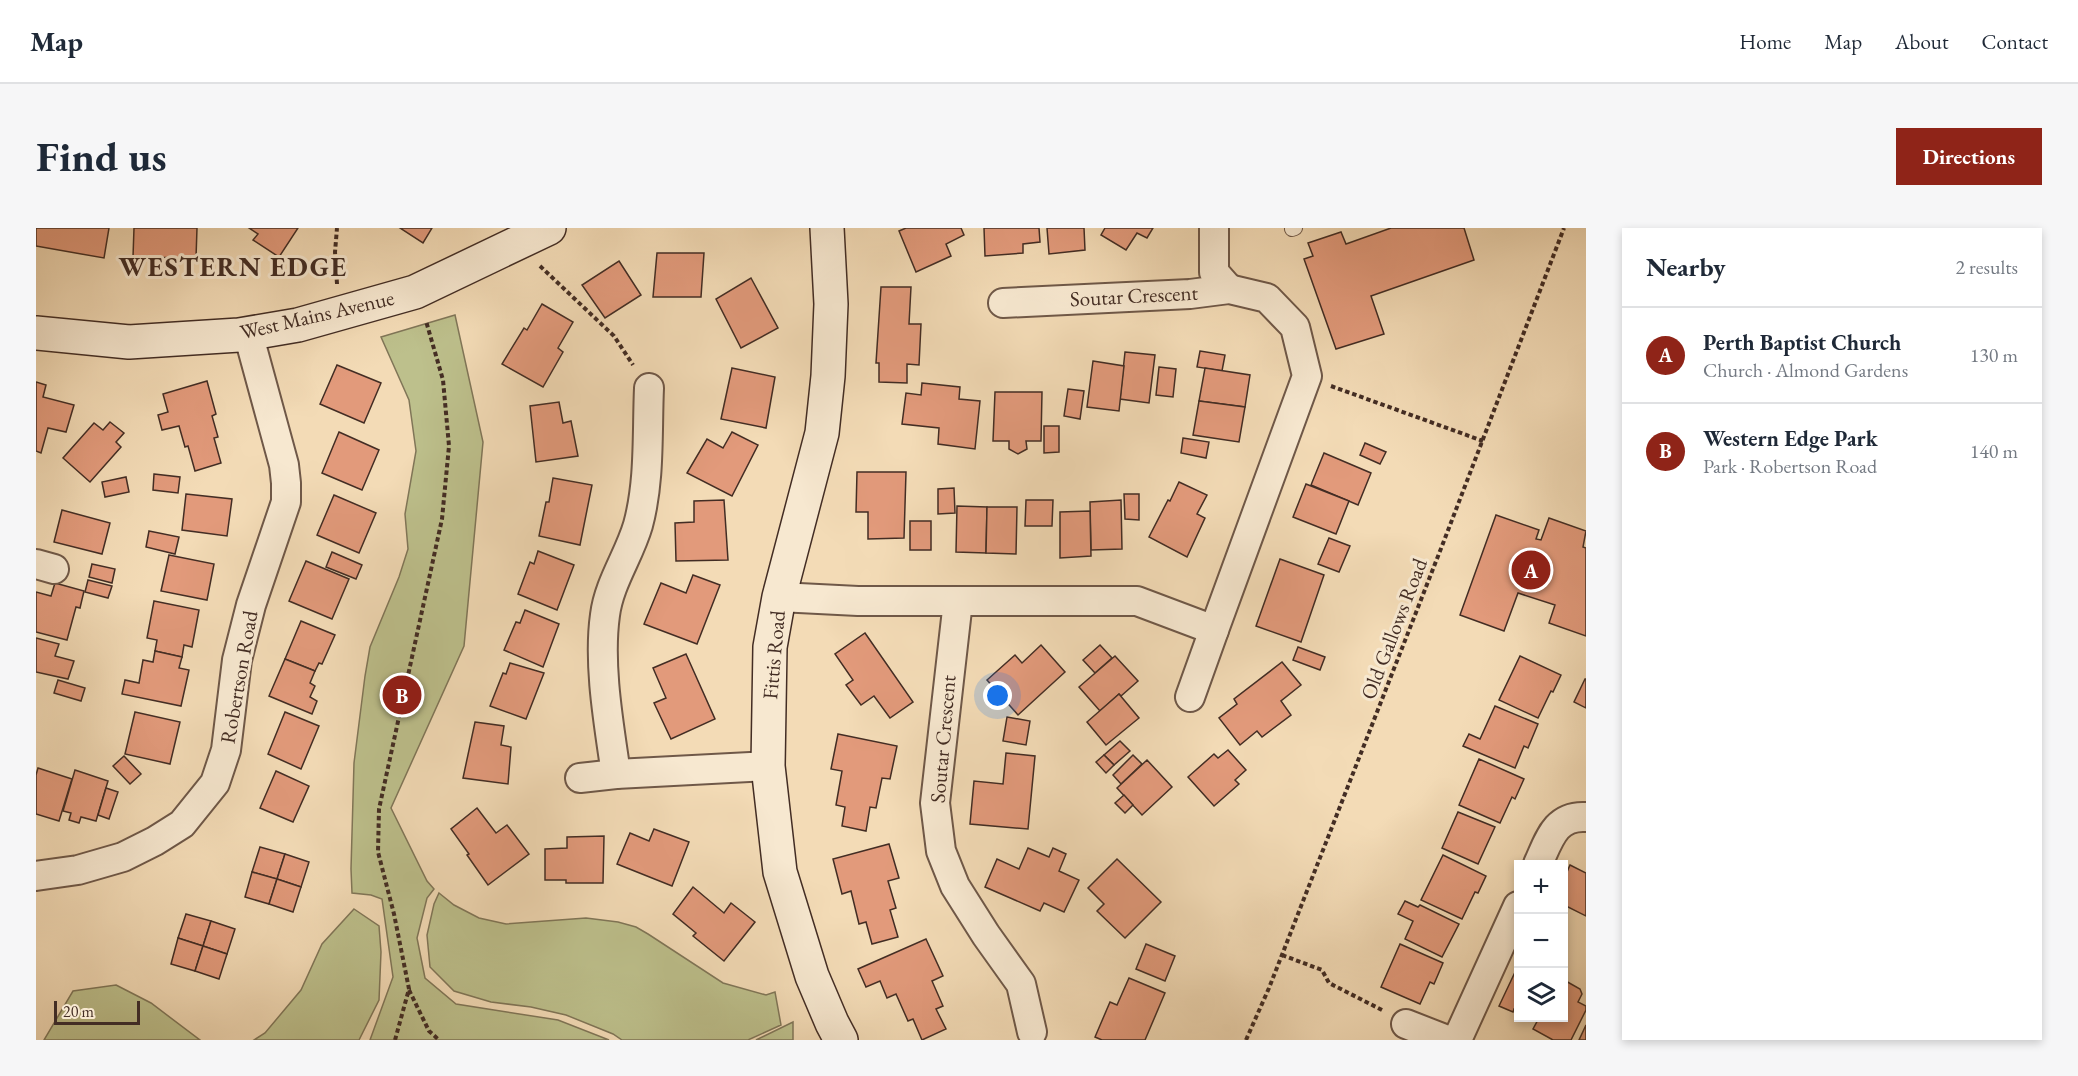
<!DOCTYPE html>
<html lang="en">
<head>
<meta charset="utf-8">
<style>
	:root { --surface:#fff; --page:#f6f6f7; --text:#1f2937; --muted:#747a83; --line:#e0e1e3; --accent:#8f2418 }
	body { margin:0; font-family:"EB Garamond",serif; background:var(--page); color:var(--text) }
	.controls { position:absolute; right:18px; bottom:18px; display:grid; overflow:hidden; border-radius:0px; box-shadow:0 3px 9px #0003 }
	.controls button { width:54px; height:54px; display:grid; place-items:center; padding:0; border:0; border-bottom:2px solid var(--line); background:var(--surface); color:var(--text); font:30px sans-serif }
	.scale { position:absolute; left:18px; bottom:15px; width:86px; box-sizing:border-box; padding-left:6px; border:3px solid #432d24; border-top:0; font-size:16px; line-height:21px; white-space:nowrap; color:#432d24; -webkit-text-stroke:4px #f7e8d0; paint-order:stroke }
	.you { position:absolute; left:962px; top:468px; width:21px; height:21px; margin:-15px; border:4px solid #fff; border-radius:50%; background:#1a73e8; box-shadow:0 0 0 9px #1a73e833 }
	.badge { display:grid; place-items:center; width:39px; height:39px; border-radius:50%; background:var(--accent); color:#fff; font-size:20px; font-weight:700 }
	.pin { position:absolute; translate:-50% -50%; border:3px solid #fff; box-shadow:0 2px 6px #0006 }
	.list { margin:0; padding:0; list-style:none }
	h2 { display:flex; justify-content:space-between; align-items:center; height:78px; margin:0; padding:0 24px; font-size:26px }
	h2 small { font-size:20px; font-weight:400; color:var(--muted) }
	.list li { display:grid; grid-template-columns:39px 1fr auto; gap:18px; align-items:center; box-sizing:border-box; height:96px; padding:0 24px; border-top:2px solid var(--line) }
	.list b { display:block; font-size:22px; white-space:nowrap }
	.list p { margin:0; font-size:20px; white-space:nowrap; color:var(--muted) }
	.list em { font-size:20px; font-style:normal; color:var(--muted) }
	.icon { flex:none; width:33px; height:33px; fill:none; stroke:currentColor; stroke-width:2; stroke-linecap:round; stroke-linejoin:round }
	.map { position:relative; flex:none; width:1550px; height:812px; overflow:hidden; border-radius:0px }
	header { display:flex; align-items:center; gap:36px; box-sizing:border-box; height:84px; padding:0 30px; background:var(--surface); border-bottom:2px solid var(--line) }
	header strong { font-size:28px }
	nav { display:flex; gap:33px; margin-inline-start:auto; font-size:21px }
	.intro { display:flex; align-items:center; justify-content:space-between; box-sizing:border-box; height:144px; padding:0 36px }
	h1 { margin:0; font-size:42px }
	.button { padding:15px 27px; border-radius:0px; background:var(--accent); color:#fff; font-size:21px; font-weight:700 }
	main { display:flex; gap:36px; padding:0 36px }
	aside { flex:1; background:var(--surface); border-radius:0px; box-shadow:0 3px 9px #0003 }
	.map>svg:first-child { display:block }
	.green { fill:#bdc08c; stroke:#807658; stroke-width:1.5 }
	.building { fill:#e29a7b; stroke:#432d24; stroke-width:1.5 }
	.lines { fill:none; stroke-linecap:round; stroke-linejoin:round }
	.lane-casing { stroke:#6f5848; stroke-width:16 }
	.street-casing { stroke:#6f5848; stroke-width:32 }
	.secondary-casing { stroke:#432d24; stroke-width:36 }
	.path { stroke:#432d24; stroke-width:4; stroke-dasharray:4.5 3; stroke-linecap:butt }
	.lane { stroke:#f7e8d0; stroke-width:14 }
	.street { stroke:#f7e8d0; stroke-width:28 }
	.secondary { stroke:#f7e8d0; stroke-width:33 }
	.labels { text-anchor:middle; stroke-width:6; stroke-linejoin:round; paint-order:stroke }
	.street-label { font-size:21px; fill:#432d24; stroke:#f7e8d0 }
	.district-label { font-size:27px; font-weight:bold; letter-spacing:1.5px; fill:#432d24; stroke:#f7e8d0 }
</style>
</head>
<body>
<header>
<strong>Map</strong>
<nav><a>Home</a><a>Map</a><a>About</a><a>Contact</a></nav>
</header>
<div class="intro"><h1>Find us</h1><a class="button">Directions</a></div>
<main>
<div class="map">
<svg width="1550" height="812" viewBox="0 0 1550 812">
	<rect width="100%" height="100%" fill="#f3dbb6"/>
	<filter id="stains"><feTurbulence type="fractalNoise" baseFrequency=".00333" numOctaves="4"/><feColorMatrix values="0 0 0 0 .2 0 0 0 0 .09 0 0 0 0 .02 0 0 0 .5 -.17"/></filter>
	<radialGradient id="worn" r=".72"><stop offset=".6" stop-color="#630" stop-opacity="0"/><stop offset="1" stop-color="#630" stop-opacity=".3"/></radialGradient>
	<g class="green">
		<path d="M419,87L447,214L428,418L355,580L391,653L398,661L391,670L381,710L389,750L420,776L522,792L573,812H334L357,749L346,671L335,667L316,665L315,641L318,535L329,448L334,419L363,349L372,321L369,286L380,223L373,172L345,109Z"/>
		<path d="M403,665L418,677L443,690L470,696L550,690L582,694L600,699L612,706L687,755L730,767L739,764L745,797L712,812H586L577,806L530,787L495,779L455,774L418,763L394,739L391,707L398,676Z"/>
		<path d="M318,681L343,698L345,724L343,772L323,812H218L229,805L265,762L286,716Z"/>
		<path d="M80,757L115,775L164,812H8L37,763Z"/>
		<path d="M757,794V812H720Z"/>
	</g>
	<g class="building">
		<path d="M0,0H73L68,30L0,18Z"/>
		<path d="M98,0H161L160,30L97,29Z"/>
		<path d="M213,0H262L243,29L217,12L222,6Z"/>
		<path d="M364,0H396L387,15Z"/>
		<path d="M870,0H925L928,7L910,16L915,28L880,44L863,3Z"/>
		<path d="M948,0H1003L1004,14L987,16V25L949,28Z"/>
		<path d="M1011,0H1048L1049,22L1013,26Z"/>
		<path d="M1069,0H1117L1111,10L1101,5L1090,22L1065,7Z"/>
		<path d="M1355,0H1428L1438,32L1335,68L1348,106L1300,121L1268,31L1277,28L1272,15L1305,4L1310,16Z"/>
		<path d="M621,25H668L665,69H617Z"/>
		<path d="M583,33L605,67L569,90L546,57Z"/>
		<path d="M715,50L742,100L705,120L680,71Z"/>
		<path d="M845,59H875L873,96H885L883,137L871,136V155L843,154V135H840Z"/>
		<path d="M506,76L537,94L522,120L527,124L507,159L466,136L488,100L491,102Z"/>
		<path d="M1164,123L1189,127L1186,143L1161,139Z"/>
		<path d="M1089,124L1119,127L1113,175L1084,171Z"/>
		<path d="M1057,133L1088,138L1083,183L1051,179Z"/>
		<path d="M301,137L345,155L328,195L284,176Z"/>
		<path d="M1123,139L1140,141L1137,169L1120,167Z"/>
		<path d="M696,140L739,149L730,200L685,191Z"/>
		<path d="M1169,140L1214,147L1209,179L1163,173Z"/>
		<path d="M171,153L180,186L176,188L182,209L178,210L185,235L159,243L152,218L149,219L143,198L126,202L122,187L132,184L127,166Z"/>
		<path d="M0,154L10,157L7,169L38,177L30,204L12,200L5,225L0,223Z"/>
		<path d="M886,155L924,159L923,171L944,173L939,221L902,216L903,200L866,196L870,165L885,167Z"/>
		<path d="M1032,161L1048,163L1044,191L1028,188Z"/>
		<path d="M959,164H1006L1005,213H990L991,221L982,226L973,221V213H957Z"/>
		<path d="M1163,173L1209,179L1203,214L1157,207Z"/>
		<path d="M523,174L527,195L535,193L542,228L500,234L494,178Z"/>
		<path d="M74,194L88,205L80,214L85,219L54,254L27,230L58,195L67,202Z"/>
		<path d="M1008,198H1023V224L1008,225Z"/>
		<path d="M303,204L343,222L326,262L286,245Z"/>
		<path d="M696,204L722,217L696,268L651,245L671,211L687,220Z"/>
		<path d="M1147,210L1173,214L1170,230L1145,225Z"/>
		<path d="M1329,215L1350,224L1344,236L1324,227Z"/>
		<path d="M1288,225L1335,245L1322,277L1275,257Z"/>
		<path d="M821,244H870L868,310L832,311V284H820Z"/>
		<path d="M118,246L144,249L142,265L117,262Z"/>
		<path d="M90,249L93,264L69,269L66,254Z"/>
		<path d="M517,250L556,257L544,317L503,308L510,274H513Z"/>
		<path d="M1143,254L1171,267L1161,286L1169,290L1151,329L1113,309L1132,272L1134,273Z"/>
		<path d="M1270,256L1313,273L1300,306L1257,289Z"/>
		<path d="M918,260L919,285L902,286V261Z"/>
		<path d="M150,266L196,271L191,308L146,302Z"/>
		<path d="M1088,266H1103V292L1089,291Z"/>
		<path d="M298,267L340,285L323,325L281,307Z"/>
		<path d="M688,272L692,332L640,333L639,295L658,294V273Z"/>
		<path d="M990,272H1017L1016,298H989Z"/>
		<path d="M1085,272L1086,321L1055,322L1054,274Z"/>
		<path d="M921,278L951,279L950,325L920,324Z"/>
		<path d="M951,279H981L980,326L950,325Z"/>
		<path d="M26,282L74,295L66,326L18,314Z"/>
		<path d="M1054,283L1055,328L1024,330V284Z"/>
		<path d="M1460,287L1503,302L1500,311L1505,312L1513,290L1550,303L1547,319L1550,320V408L1513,395L1519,377L1482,365L1468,403L1424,387Z"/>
		<rect x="874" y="293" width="21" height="29"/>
		<path d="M113,303L143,309L139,326L110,319Z"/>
		<path d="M1293,310L1314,318L1303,344L1282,336Z"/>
		<path d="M502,323L538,337L521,382L482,366L494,334L498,336Z"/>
		<path d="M296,324L326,337L320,351L290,339Z"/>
		<path d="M133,327L178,336L171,372L125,363Z"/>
		<path d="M1244,331L1288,347L1265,414L1220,398Z"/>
		<path d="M270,333L313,351L296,391L253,373Z"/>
		<path d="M56,336L79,341L76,355L53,349Z"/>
		<path d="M657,347L684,357L661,416L608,396L625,355L650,365Z"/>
		<path d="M52,352L76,358L72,370L49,364Z"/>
		<path d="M19,355L48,363L44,380L40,379L31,412L0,404V364L15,368Z"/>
		<path d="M118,373L163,382L156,419L148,417L146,429L119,423L121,412L111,410Z"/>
		<path d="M489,382L523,396L507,439L468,422L480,394L484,395Z"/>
		<path d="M265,393L299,407L286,436L283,435L279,443L249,431Z"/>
		<path d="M829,405L877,474L854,490L838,468L825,477L810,457L817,452L799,426Z"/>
		<path d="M0,410L23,416L19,428L38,433L32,451L0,444Z"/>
		<path d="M1005,417L1029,444L982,487L951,452L979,427L986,435Z"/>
		<path d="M1064,417L1076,430L1059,445L1047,432Z"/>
		<path d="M1262,419L1289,429L1284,442L1257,432Z"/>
		<path d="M119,423L146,429L143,440L153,442L145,478L86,466L89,452L103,455L107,432L117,434Z"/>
		<path d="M650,426L679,491L635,511L618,475L630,470L617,440Z"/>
		<path d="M1079,428L1102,453L1085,468L1083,466L1064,483L1043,459Z"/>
		<path d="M1484,428L1525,447L1517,464L1515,463L1502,490L1463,472Z"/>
		<path d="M249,431L279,443L274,455L279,458L274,469L281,473L276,486L233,468Z"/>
		<path d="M1246,434L1265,457L1245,473L1255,487L1226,509L1221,503L1204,517L1183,490L1201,476L1198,471Z"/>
		<path d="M474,435L508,445L490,491L454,478L467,445L470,446Z"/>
		<path d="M1549,451H1550V480L1538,474Z"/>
		<path d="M22,452L49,460L45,473L18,465Z"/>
		<path d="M1083,466L1103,490L1070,517L1051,494Z"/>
		<path d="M1459,478L1502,496L1492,520L1488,518L1479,540L1427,518L1433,506L1444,511Z"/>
		<path d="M99,484L144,494L134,536L89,526Z"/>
		<path d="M249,484L283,498L265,541L232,526Z"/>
		<path d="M971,489L994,493L990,517L967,513Z"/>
		<path d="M439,494L468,498L465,517L475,519L472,556L427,550Z"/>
		<path d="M802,506L861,518L854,551L846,550L840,580L834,579L830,603L806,598L809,579L800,577L806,543L795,541Z"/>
		<path d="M1084,513L1094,523L1078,537L1068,527Z"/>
		<path d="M1192,522L1210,542L1199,552L1203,556L1178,578L1152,549L1178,526L1182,530Z"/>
		<path d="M970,525L999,528L992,601L934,596L938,553L967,556Z"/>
		<path d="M1068,527L1078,537L1070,545L1060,534Z"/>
		<path d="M1097,527L1106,536L1085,556L1077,547Z"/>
		<path d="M88,528L105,546L94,556L77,538Z"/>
		<path d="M1443,531L1488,551L1479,571L1476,569L1464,595L1423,577Z"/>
		<path d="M1111,532L1136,559L1106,587L1081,560Z"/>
		<path d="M2,540L36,551L23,593L0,586V547Z"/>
		<path d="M39,542L72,553L60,593L45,589L43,595L33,592L35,585L27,583Z"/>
		<path d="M240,543L273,558L257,594L224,580Z"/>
		<path d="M70,560L82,564L73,591L62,587Z"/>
		<path d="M1088,567L1097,577L1089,585L1079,575Z"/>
		<path d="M441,580L460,605L471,597L493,626L452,657L431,627L433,626L415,601Z"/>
		<path d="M1422,584L1459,599L1442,636L1406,620Z"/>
		<path d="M618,601L653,614L636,658L581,636L594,605L613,613Z"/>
		<path d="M568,608L567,655H530V652H509V621L531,620V609Z"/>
		<path d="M853,616L863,650L852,653L860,680L854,682L862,709L836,716L830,694L823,696L815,663L806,666L797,631Z"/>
		<path d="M224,619L249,626L241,651L216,644Z"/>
		<path d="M992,620L1013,629L1017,620L1030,626L1023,643L1043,652L1028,684L1008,675L1004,683L949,659L961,631L983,641Z"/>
		<path d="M249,626L273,634L265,659L241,651Z"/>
		<path d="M1407,627L1450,648L1442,665L1439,664L1426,691L1385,672Z"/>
		<path d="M1081,631L1125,674L1089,710L1061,683L1068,676L1052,660Z"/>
		<path d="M1534,637L1550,645V688L1528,677V651Z"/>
		<path d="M216,644L241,651L233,676L209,669Z"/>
		<path d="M241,651L265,659L257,684L233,676Z"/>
		<path d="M657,659L688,685L695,675L719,694L688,733L657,708L660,705L637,686Z"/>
		<path d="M1369,673L1382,679L1384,677L1423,696L1406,729L1369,711L1377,693L1362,686Z"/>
		<path d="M150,686L175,693L167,718L142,710Z"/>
		<path d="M175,693L199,701L191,726L167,718Z"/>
		<path d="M142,710L167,718L159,743L135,736Z"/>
		<path d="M890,711L907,748L896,753L907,778L900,781L910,801L886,812L877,791L872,793L860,766L851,770L844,753L830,759L822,741Z"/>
		<path d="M1110,716L1139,728L1129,753L1100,741Z"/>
		<path d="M1364,716L1407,735L1398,756L1394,754L1384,776L1345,759Z"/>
		<path d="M167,718L191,726L183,751L159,743Z"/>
		<path d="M1481,740L1482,741V783L1478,781L1477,784L1463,778Z"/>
		<path d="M1093,750L1129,765L1109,812H1066L1059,809L1074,774L1081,777Z"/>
		<path d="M1528,752L1544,761L1546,766L1542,774L1550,778V782L1535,812H1517L1497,801L1503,790H1528Z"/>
		<path d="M1550,797V812H1543Z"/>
	</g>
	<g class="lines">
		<g class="lane-casing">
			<path id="lane" d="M1256,1L1259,0"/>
		</g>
		<g class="street-casing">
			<g id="street">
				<path d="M1178,0V44L1193,61"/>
				<path d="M613,160C611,205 614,253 602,297C593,328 573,355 569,387C562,437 573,497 580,546L732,538"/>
				<path d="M0,336L18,341"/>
				<path d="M743,369L822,373H1101L1178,402L1271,148L1259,99L1231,70L1193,61L1154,66L967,75"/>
				<path d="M922,373L899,575L905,623L919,658L950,707L985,756L996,804"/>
				<path d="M1154,469L1178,402"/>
				<path d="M544,550L580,546"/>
				<path d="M1502,636C1513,612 1519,587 1550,589"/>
				<path d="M0,648L42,642L87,629L119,613L146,596L179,555L190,522L201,432L215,377L250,274V255L248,237L212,105"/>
				<path d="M1370,796L1411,812"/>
				<path d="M1421,812L1482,678"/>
			</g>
		</g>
		<g class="secondary-casing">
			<g id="secondary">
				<path d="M791,0L795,76L792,148L786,205L743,369L734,419L732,538L744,644L776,748L796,795L805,812"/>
				<path d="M0,105L93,114L203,107L262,97L379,64L513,0"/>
			</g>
		</g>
		<g class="path">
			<path d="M504,38L578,108L597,137"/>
			<path d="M301,56L299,24L301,0"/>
			<path d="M1295,158L1447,213"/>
			<path d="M1246,727L1286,742L1293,755L1346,782"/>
			<path d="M373,762L393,803L403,812"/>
			<path d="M359,812L373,761L358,686L342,624L343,581L406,291L413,218L407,152L390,93"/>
			<path d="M1210,812L1233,760L1406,318L1528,0"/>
		</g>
		<use href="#lane" class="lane"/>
		<use href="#street" class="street"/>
		<use href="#secondary" class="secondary"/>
	</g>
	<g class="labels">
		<g class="street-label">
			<text transform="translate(1098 68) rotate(-3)" y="7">Soutar Crescent</text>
			<text transform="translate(281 87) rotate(-13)" y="7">West Mains Avenue</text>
			<text transform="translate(1358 401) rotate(-69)" y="7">Old Gallows Road</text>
			<text transform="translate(738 427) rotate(-85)" y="7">Fittis Road</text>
			<text transform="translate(203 449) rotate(-80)" y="7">Robertson Road</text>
			<text transform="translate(907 511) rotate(-85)" y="7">Soutar Crescent</text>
		</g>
		<g class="district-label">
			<text x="197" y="48">WESTERN EDGE</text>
		</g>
	</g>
	<rect width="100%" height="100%" filter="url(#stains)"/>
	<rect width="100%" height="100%" fill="url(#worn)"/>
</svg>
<div class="controls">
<button>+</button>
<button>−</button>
<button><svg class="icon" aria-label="layers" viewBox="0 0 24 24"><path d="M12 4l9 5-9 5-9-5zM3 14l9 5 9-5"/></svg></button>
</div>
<div class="scale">20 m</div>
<div class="you"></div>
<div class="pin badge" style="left:1495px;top:342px">A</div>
<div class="pin badge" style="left:366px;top:467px">B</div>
</div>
<aside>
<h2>Nearby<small>2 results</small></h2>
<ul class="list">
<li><span class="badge">A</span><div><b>Perth Baptist Church</b><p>Church · Almond Gardens</p></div><em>130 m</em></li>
<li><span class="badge">B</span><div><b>Western Edge Park</b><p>Park · Robertson Road</p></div><em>140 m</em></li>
</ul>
</aside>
</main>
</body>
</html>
